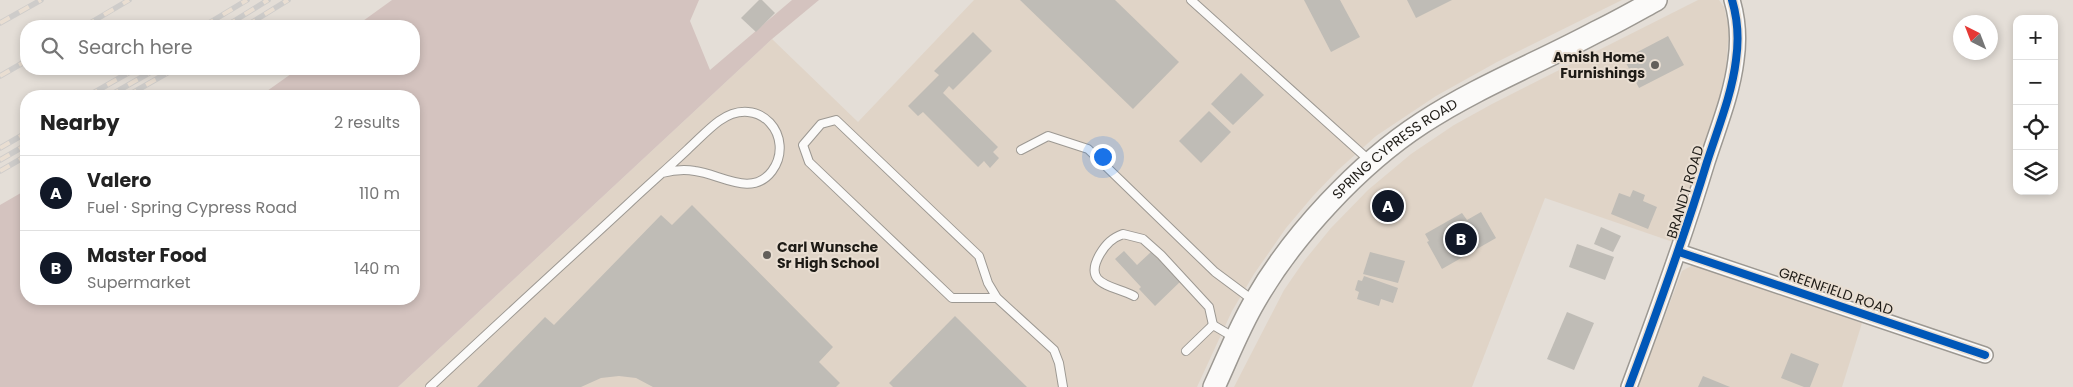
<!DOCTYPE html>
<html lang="en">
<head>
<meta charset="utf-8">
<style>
	:root { --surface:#fff; --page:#f6f6f6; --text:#222; --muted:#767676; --line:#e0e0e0; --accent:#111827 }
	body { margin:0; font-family:Poppins,sans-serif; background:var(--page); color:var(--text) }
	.controls { position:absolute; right:15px; top:15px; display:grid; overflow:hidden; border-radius:10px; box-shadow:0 2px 8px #0003 }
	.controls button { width:45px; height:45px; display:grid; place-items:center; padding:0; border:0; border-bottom:1px solid var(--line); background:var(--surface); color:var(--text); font:25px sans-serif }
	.compass { position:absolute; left:1953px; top:15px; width:45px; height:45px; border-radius:50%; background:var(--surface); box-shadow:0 2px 8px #0003; rotate:318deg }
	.you { position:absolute; left:1102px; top:156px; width:18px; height:18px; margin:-12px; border:4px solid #fff; border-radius:50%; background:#1a73e8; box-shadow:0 0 0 8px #1a73e833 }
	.badge { display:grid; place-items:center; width:32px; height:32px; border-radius:50%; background:var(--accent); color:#fff; font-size:16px; font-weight:700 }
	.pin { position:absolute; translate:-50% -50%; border:2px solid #fff; box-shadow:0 1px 5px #0006 }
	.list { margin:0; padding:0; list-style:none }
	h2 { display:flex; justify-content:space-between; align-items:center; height:65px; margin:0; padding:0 20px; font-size:21px }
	h2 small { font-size:16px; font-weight:400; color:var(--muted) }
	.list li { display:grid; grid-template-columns:32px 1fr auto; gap:15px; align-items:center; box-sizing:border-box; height:75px; padding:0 20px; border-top:1px solid var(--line) }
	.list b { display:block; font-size:19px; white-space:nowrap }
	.list p { margin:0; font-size:16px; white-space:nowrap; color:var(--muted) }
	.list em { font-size:16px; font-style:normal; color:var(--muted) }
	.icon { flex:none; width:28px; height:28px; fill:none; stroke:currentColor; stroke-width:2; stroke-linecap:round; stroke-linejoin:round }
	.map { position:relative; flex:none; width:2073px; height:387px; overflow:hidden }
	.search { position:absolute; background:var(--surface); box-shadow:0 2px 8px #0003; left:20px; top:20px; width:400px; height:55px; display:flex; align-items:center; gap:12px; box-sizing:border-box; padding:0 18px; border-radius:20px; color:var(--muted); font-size:19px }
	.panel { position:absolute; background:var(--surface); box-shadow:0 2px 8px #0003; left:20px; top:90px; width:400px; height:215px; border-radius:20px }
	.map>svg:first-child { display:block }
	.built { fill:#e0d4c7 }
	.green { fill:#d4c3bf }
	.building { fill:#bfbcb6 }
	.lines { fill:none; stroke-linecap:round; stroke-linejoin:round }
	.lane-casing { stroke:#9c9892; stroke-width:10 }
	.street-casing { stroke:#9c9892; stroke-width:18 }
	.secondary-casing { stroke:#9c9892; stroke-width:24 }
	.lane { stroke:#fbfaf9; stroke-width:8 }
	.street { stroke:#fbfaf9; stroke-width:15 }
	.secondary { stroke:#fbfaf9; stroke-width:21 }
	.rail-casing { stroke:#ceccca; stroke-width:5.5 }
	.rail { stroke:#e9ded2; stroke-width:4; stroke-dasharray:11; stroke-linecap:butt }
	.cycleway-casing { stroke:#e9ded2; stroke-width:11 }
	.cycleway { stroke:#0057b8; stroke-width:8 }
	.poi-dot { fill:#635f5a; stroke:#e9ded2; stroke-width:2 }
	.labels { text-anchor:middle; stroke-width:4; stroke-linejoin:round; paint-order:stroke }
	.poi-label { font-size:14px; font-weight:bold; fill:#1e1b16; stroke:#e9ded2; text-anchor:end }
	.street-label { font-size:14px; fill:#1e1b16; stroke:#e9ded2 }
</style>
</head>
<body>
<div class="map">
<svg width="2073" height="387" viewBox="0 0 2073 387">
	<rect width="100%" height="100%" fill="#e4ded7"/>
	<g class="built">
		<path d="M974,0H1622L1497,62L1436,96L1376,136L1338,170L1313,196L1286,228L1254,274L1232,311L1197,387H398L772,39L858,122Z"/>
		<path d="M1698,0H1719L1724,7L1729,29L1726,68L1720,95L1673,242L1545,198L1472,387H1234L1284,290L1304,261L1331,228L1368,190L1411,154L1454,125L1492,104Z"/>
		<path d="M1693,265L1862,323L1842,387H1638L1682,271Z"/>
	</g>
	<path class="green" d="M392,0H699L690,21L710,70L792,0H819L772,39L398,387H0V205L26,190V299H414V96H260L298,69H414V26H356Z"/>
	<g class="building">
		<path d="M759,0H762L775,13L756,32L741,18Z"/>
		<path d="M1020,0H1115L1179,62L1133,109Z"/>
		<path d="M1304,0H1340L1360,37L1331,52Z"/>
		<path d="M1407,0H1452L1416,18Z"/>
		<path d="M973,32L992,51L953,90L949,86L943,93L998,147L993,152L999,158L990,168L984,161L978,167L923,112L918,116L908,106L939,75L934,71Z"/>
		<path d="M1668,36L1684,65L1639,88L1624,59Z"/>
		<path d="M1241,73L1264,95L1233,125L1211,104Z"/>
		<path d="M1209,111L1231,132L1201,163L1179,141Z"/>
		<path d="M1633,190L1645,195L1643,201L1657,207L1648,229L1611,214L1619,193L1630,197Z"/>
		<path d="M1393,191L1403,203L1383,221L1373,209Z"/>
		<path d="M692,205L833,347L819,362L840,383L836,387H653L636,378L619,376L601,378L581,387H477L545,317L554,325L661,215L672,225Z"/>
		<path d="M1481,212L1496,238L1442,269L1427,242L1429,241L1425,234L1462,213L1467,220Z"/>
		<path d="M1601,227L1621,236L1613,252L1594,244Z"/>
		<path d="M1577,244L1614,257L1605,280L1569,267Z"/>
		<path d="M1124,251L1137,265L1151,252L1164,265L1166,262L1183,279L1155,306L1139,289L1141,287L1115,259Z"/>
		<path d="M1370,252L1405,261L1398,283L1363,274Z"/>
		<path d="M1364,276L1398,288L1393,303L1381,299L1379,306L1357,299L1359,292L1355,290L1358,280L1362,281Z"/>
		<path d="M1567,312L1594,323L1574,370L1547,359Z"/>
		<path d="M955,316L1027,387H893L889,383Z"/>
		<path d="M1791,353L1819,364L1810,387H1804L1781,378Z"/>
		<path d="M1703,376L1730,387H1698Z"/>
	</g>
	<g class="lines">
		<g class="lane-casing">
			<g id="lane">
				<path d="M1191,0L1370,161"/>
				<path d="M1021,150L1048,136L1088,149L1215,272L1254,301"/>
				<path d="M1134,296C1112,285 1082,285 1100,254C1106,244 1112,238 1123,234L1143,239L1161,255L1209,307L1213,325"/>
				<path d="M997,298H952L809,162L803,145L821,124L836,120L979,256L988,283L997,298L1054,350L1059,363L1063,387"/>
				<path d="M1186,351L1213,325L1235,338"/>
				<path d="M430,387C495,326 561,266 627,205C647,186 668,168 688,149C698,140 708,129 719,121C760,92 796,138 772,171C752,198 720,174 695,171C683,169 674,170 662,173"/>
			</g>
		</g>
		<g class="street-casing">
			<g id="street">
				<path d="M1679,252L1985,355"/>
				<path d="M1629,387C1657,312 1684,238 1707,162C1718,128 1732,94 1736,60C1739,39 1738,20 1732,0"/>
			</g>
		</g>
		<g class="secondary-casing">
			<g id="secondary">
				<path id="s1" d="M1214,387C1227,359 1239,328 1255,301C1292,236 1359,164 1422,123C1477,87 1538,63 1596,32C1617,22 1636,11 1656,0"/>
			</g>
		</g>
		<use href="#lane" class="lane"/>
		<use href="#street" class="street"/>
		<use href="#secondary" class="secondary"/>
		<g class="rail-casing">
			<g id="rail">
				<path d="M0,23L41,0"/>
				<path d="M85,26L129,0"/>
				<path d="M204,26L247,0"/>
				<path d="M226,26L268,0"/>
				<path d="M246,26L288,0"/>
				<path d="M0,76L26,61"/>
				<path d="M88,96L135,69"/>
				<path d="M109,96L156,69"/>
				<path d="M127,96L174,69"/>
				<path d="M0,148L26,133"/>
				<path d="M0,160L26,145"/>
				<path d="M0,171L26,156"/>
			</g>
		</g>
		<use href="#rail" class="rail"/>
		<g class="cycleway-casing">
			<g id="cycleway">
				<path d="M1679,252L1985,355"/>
				<path d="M1629,387C1657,312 1684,238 1707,162C1718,128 1732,94 1736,60C1739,39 1738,20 1732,0"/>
			</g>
		</g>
		<use href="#cycleway" class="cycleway"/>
	</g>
	<g class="poi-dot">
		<circle cx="1655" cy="65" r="5"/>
		<circle cx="767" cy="255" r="5"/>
	</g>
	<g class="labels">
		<g class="poi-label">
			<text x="1645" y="62">Amish Home<tspan x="1645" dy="16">Furnishings</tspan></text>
			<text x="777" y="252" text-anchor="start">Carl Wunsche<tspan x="777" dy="16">Sr High School</tspan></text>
		</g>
		<g class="street-label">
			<text dy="5" stroke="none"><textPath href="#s1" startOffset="304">SPRING CYPRESS ROAD</textPath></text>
			<text transform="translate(1685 192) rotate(-73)" y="5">BRANDT ROAD</text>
			<text transform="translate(1836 291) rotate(19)" y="5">GREENFIELD ROAD</text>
		</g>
	</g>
</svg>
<div class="controls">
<button>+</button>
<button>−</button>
<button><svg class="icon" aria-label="locate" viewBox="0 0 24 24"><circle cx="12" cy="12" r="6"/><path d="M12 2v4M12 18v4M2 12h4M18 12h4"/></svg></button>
<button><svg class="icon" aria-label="layers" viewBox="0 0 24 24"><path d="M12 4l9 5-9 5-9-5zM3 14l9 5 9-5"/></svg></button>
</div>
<svg class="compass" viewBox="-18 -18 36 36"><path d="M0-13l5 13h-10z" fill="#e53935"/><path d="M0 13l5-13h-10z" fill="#767676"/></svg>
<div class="you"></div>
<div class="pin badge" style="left:1388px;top:206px">A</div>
<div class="pin badge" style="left:1461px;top:239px">B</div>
<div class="search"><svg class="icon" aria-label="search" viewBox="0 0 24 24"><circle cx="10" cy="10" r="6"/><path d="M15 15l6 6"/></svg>Search here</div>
<section class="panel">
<h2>Nearby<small>2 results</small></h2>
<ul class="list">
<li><span class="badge">A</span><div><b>Valero</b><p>Fuel · Spring Cypress Road</p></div><em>110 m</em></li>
<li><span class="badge">B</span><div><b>Master Food</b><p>Supermarket</p></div><em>140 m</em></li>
</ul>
</section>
</div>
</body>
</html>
